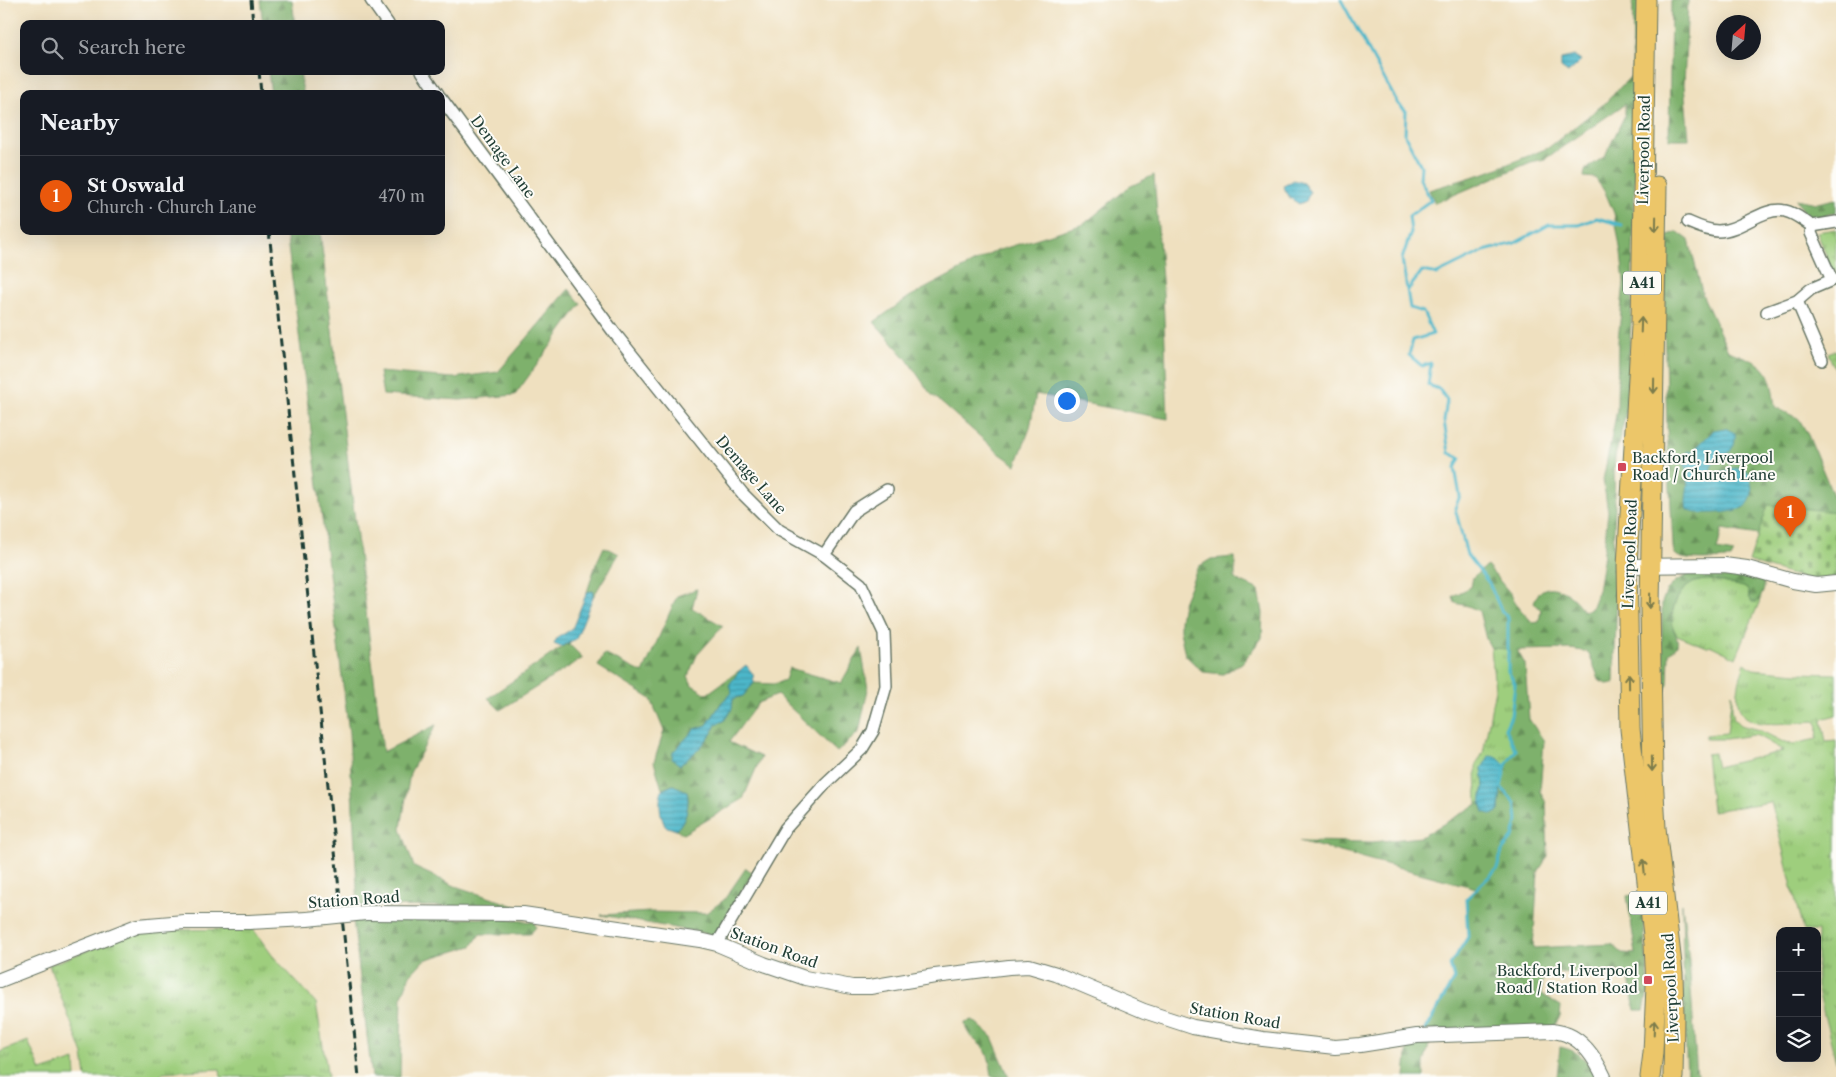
<!DOCTYPE html>
<html lang="en">
<head>
<meta charset="utf-8">
<style>
	:root { --surface:#171b24; --page:#242831; --text:#f1f3f6; --muted:#9ea1a6; --line:#363941; --accent:#ea580c }
	body { margin:0; font-family:"Libre Caslon Text",serif; background:var(--page); color:var(--text) }
	.controls { position:absolute; right:15px; bottom:15px; display:grid; overflow:hidden; border-radius:10px; box-shadow:0 5px 20px #0002 }
	.controls button { width:45px; height:45px; display:grid; place-items:center; padding:0; border:0; border-bottom:1px solid var(--line); background:var(--surface); color:var(--text); font:25px sans-serif }
	.compass { position:absolute; left:1716px; top:15px; width:45px; height:45px; border-radius:50%; background:var(--surface); box-shadow:0 5px 20px #0002; rotate:26deg }
	.you { position:absolute; left:1066px; top:400px; width:18px; height:18px; margin:-12px; border:4px solid #fff; border-radius:50%; background:#1a73e8; box-shadow:0 0 0 8px #1a73e833 }
	.badge { display:grid; place-items:center; width:32px; height:32px; border-radius:50%; background:var(--accent); color:#fff; font-size:16px; font-weight:700 }
	.pin { position:absolute; translate:-50% -41px; filter:drop-shadow(0 1px 2px #0008) }
	.pin::after { content:''; position:absolute; top:26px; width:18px; height:15px; background:inherit; clip-path:polygon(0 0,100% 0,50% 100%) }
	.list { margin:0; padding:0; list-style:none }
	h2 { display:flex; justify-content:space-between; align-items:center; height:65px; margin:0; padding:0 20px; font-size:21px }
	h2 small { font-size:16px; font-weight:400; color:var(--muted) }
	.list li { display:grid; grid-template-columns:32px 1fr auto; gap:15px; align-items:center; box-sizing:border-box; height:80px; padding:0 20px; border-top:1px solid var(--line) }
	.list b { display:block; font-size:19px; white-space:nowrap }
	.list p { margin:0; font-size:16px; white-space:nowrap; color:var(--muted) }
	.list em { font-size:16px; font-style:normal; color:var(--muted) }
	.icon { flex:none; width:28px; height:28px; fill:none; stroke:currentColor; stroke-width:2; stroke-linecap:round; stroke-linejoin:round }
	.map { position:relative; flex:none; width:1836px; height:1077px; overflow:hidden }
	.search { position:absolute; background:var(--surface); box-shadow:0 5px 20px #0002; left:20px; top:20px; width:425px; height:55px; display:flex; align-items:center; gap:12px; box-sizing:border-box; padding:0 18px; border-radius:10px; color:var(--muted); font-size:19px }
	.panel { position:absolute; background:var(--surface); box-shadow:0 5px 20px #0002; left:20px; top:90px; width:425px; height:145px; border-radius:10px }
	.map>svg:first-child { display:block }
	.grass { fill:url(#grass-tufts); stroke:#5e8658 }
	.forest { fill:url(#forest-firs); stroke:#4e7750 }
	.cemetery { fill:url(#cemetery-stones); stroke:#5e8658 }
	.water { fill:url(#water-rules); stroke:#367a7f }
	.lines { fill:none; stroke-linecap:round; stroke-linejoin:round }
	.stream { stroke:#4db7ca; stroke-width:3 }
	.minor-casing { stroke:#687665; stroke-width:14 }
	.tertiary-casing { stroke:#687665; stroke-width:16 }
	.trunk-casing { stroke:#687665; stroke-width:21 }
	.minor { stroke:#fff; stroke-width:11 }
	.tertiary { stroke:#fff; stroke-width:14 }
	.trunk { stroke:#ecc669; stroke-width:19 }
	.rail { stroke:#1f3d34; stroke-width:3; stroke-dasharray:8 4; stroke-linecap:butt }
	.tertiary-bridge-casing { stroke:#687665; stroke-width:16; stroke-linecap:butt }
	.tertiary-bridge { stroke:#fff; stroke-width:14 }
	.oneway { stroke:#7b7b4c }
	.poi-dot { fill:#d1495b; stroke:#fdfcf7; stroke-width:2 }
	.labels { text-anchor:middle; stroke-width:4; stroke-linejoin:round; paint-order:stroke }
	.shield { fill:#fdfcf7; stroke:#62766e; stroke-width:1 }
	.shield-label { font-size:14px; font-weight:bold; fill:#1f3d34 }
	.street-label { font-size:15px; fill:#1f3d34; stroke:#fdfcf7 }
	.poi-label { font-size:15px; fill:#1f3d34; stroke:#fdfcf7; text-anchor:start }
</style>
</head>
<body>
<div class="map">
<svg width="1836" height="1077" viewBox="0 0 1836 1077">
	<defs>
		<pattern id="grass-tufts" width="24" height="20" patternUnits="userSpaceOnUse" patternTransform="scale(1.25)"><rect width="24" height="20" fill="#9ece7d"/><path d="M3 7l-1-3M5 7V3M7 7l1-3M15 17l-1-3M17 17v-4M19 17l1-3" fill="none" stroke="#80a867"/></pattern>
		<pattern id="forest-firs" width="22" height="20" patternUnits="userSpaceOnUse" patternTransform="scale(1.25)"><rect width="22" height="20" fill="#7eb16c"/><path d="M5 1l3.5 6h-7zM16 11l3.5 6h-7z" fill="#67915a"/></pattern>
		<pattern id="cemetery-stones" width="16" height="16" patternUnits="userSpaceOnUse" patternTransform="scale(1.25)"><rect width="16" height="16" fill="#9ece7d"/><path d="M2 7V4a2 2 0 0 1 4 0v3zM10 15v-3a2 2 0 0 1 4 0v3z" fill="#80a867"/></pattern>
		<pattern id="water-rules" width="6" height="5" patternUnits="userSpaceOnUse" patternTransform="scale(1.25)"><rect width="6" height="5" fill="#4db7ca"/><path d="M0 2.5h6" fill="none" stroke="#3f96a5"/></pattern>
	</defs>
	<rect width="100%" height="100%" fill="#fdfcf7"/>
	<filter id="ink" filterUnits="userSpaceOnUse"><feTurbulence type="fractalNoise" baseFrequency=".02" numOctaves="2"/><feDisplacementMap in="SourceGraphic" scale="10" xChannelSelector="R" yChannelSelector="G"/><feConvolveMatrix kernelMatrix="1 2 1 2 8 2 1 2 1" color-interpolation-filters="sRGB"/></filter>
	<filter id="wash" filterUnits="userSpaceOnUse"><feTurbulence type="fractalNoise" baseFrequency=".0096" numOctaves="4" result="noise"/><feDisplacementMap in="SourceGraphic" scale="20" xChannelSelector="R" yChannelSelector="G"/><feGaussianBlur stdDeviation="1.12" result="paint"/><feColorMatrix in="noise" values="0 0 0 0 0 0 0 0 0 0 0 0 0 0 0 0 0 1.4 0 .05"/><feComposite in="paint" operator="in"/></filter>
	<g filter="url(#wash)">
		<rect width="100%" height="100%" fill="#efe0bf"/>
		<g class="grass">
			<path d="M1836,229V272L1832,270L1817,232Z"/>
			<path d="M1836,350V372L1828,353Z"/>
			<path d="M1710,579L1744,587L1748,590L1749,597L1757,602L1761,598L1736,658L1712,646L1707,647L1677,635L1672,626L1674,602L1683,590L1693,582Z"/>
			<path d="M1509,645L1508,671L1515,684L1511,716L1505,729L1516,750L1506,765L1498,757L1482,768L1484,786L1481,802L1477,804L1476,765L1483,753L1495,689L1491,648Z"/>
			<path d="M1745,663L1753,669L1797,673L1836,674V715L1825,718L1822,721L1826,742L1836,741V1062L1817,987V931H1803L1771,802L1712,811L1706,754L1714,753L1717,767L1784,751L1758,736L1753,735L1726,739H1706V735L1727,733L1732,693V709L1734,719L1740,725L1759,730L1785,743L1793,744L1817,739L1818,726L1815,721C1763,725 1720,734 1745,663Z"/>
			<path d="M253,929L272,955L316,1003L328,1077H221L220,1069L163,1072L160,1077H86L83,1054L49,965L134,933L165,930Z"/>
			<path d="M28,1041L41,1071L75,1060L76,1077H0V1052Z"/>
		</g>
		<g class="forest">
			<path d="M260,0H292L295,24H263Z"/>
			<path d="M1633,0H1640L1631,323L1625,417L1615,457L1614,470L1615,508L1613,552L1617,592L1614,683L1607,684L1600,681L1588,652L1571,649L1517,650L1525,664L1529,719L1544,741L1540,791L1546,803L1548,856L1538,872L1533,948L1612,944L1622,953L1636,954L1627,896L1641,893L1649,988L1644,1010H1635L1628,973L1617,971L1544,973L1541,994L1561,1006L1560,1017L1554,1026L1425,1031L1454,979L1450,965L1468,937L1466,899L1476,888L1299,841L1372,842L1421,837L1481,802L1484,812L1499,811C1501,785 1501,772 1516,750L1505,729L1511,715L1515,684L1508,671L1509,649L1491,648L1486,639L1479,611L1468,606L1455,603L1453,596L1471,587L1473,577L1487,566L1510,593L1519,608L1533,623L1539,622L1541,610L1534,602C1544,574 1573,593 1583,611L1591,609L1598,590L1603,561L1608,511L1603,480L1617,410L1618,341L1624,282L1621,253L1614,213L1605,192L1595,178L1584,177L1585,170L1605,156L1625,115V104L1545,159L1531,162L1435,203L1429,190L1488,172L1548,148L1605,103L1632,75Z"/>
			<path d="M1671,0H1688L1684,85L1689,139H1669Z"/>
			<path d="M268,71H300L303,94H271Z"/>
			<path d="M1154,175L1163,293L1168,419L1036,394L1030,428L1016,465L999,453L930,393L906,358L874,322L909,297L996,251L1084,224L1129,187Z"/>
			<path d="M1796,199L1817,203L1836,199V212L1809,220Z"/>
			<path d="M286,231H320L383,752L436,725L410,773L401,828L414,867L455,886L518,907L517,910L444,906L358,907L349,733Z"/>
			<path d="M1678,232L1689,240L1703,296L1728,351C1766,365 1770,365 1775,407L1799,419L1808,435L1836,502V512L1768,505L1758,535L1722,529L1717,550L1734,553L1731,559C1720,559 1682,563 1675,554C1674,553 1673,548 1673,546L1667,430L1664,316L1668,235Z"/>
			<path d="M569,289L581,304L515,395L460,400L383,395L379,372L453,378L498,372Z"/>
			<path d="M604,547L619,554L593,597V591L587,592L596,564Z"/>
			<path d="M1235,557V579L1259,590L1263,613L1262,638L1242,663L1223,674L1203,672L1185,655L1180,631V621L1183,603L1198,567L1211,559Z"/>
			<path d="M1717,572L1763,581C1766,588 1762,596 1757,602H1752L1749,597L1748,590L1744,587C1721,582 1697,571 1680,594C1674,603 1671,613 1672,623C1674,637 1685,642 1669,653L1668,684L1665,691L1660,694L1657,653L1662,639V602L1667,590L1676,581L1691,573Z"/>
			<path d="M697,589L692,608L723,626L697,655L688,676L692,685L707,694L740,670L730,685L733,693L722,702L707,725L695,729L680,765L699,749L712,733L716,724L732,709L733,699L743,696L754,683L774,684L785,680L789,668L841,683L861,648L868,689L859,732L837,752L777,695L758,703L729,742L761,757L743,799L683,834L676,830C686,820 690,805 687,791L673,785L662,789L654,762L664,731L651,699L598,666L604,654L643,673L677,596Z"/>
			<path d="M568,643L583,658L500,710L488,698Z"/>
			<path d="M746,868L753,873L715,935L601,915L650,912L706,913L724,900Z"/>
			<path d="M1682,904L1689,960L1697,1077H1687L1684,1005Z"/>
			<path d="M492,918L534,922L536,927L530,934H480L472,946L424,960L410,975L402,996L400,1077H372L353,920Z"/>
			<path d="M973,1020L992,1037L1009,1077H992C991,1068 990,1058 985,1050C977,1039 966,1038 965,1022Z"/>
			<path d="M1430,1042L1424,1062V1077H1405L1408,1043Z"/>
			<path d="M1560,1047C1580,1051 1587,1060 1596,1077H1557Z"/>
		</g>
		<path class="cemetery" d="M1768,505L1836,512V577L1809,580L1749,562Z"/>
		<g class="water">
			<path d="M1575,56L1581,60L1576,66L1568,73L1561,68V59Z"/>
			<path d="M1294,180L1303,183L1310,192L1306,201L1299,204L1290,198L1283,186Z"/>
			<path d="M1725,428L1735,433C1737,448 1726,458 1713,463L1710,470L1713,474C1729,473 1731,463 1748,472C1760,506 1744,512 1713,513C1704,513 1695,514 1687,510C1683,492 1693,485 1684,463L1687,457V451L1692,452L1714,430Z"/>
			<path d="M593,591V597L576,639L561,647L554,644L557,638L572,629L587,592Z"/>
			<path d="M746,665L753,674L754,683L743,696L733,699L732,709L724,721L716,724L712,733L699,749L680,765L672,759L673,752L695,729L707,725L722,702L732,693L729,685L740,670Z"/>
			<path d="M1489,756L1498,757L1506,765L1501,787L1499,811L1492,815L1484,812L1481,802L1484,786L1482,768Z"/>
			<path d="M673,785L687,791C690,805 686,820 676,830L665,826C660,815 658,802 662,790Z"/>
		</g>
		<g class="lines">
			<g class="stream">
				<path d="M1341,0L1398,104L1406,111L1405,135L1421,166L1420,179L1431,200L1409,216L1411,232L1402,259L1410,308L1423,312L1433,334L1413,340L1409,355L1422,366L1431,363L1428,385L1439,389L1447,400L1444,421L1449,453L1460,458L1455,468L1460,496L1455,508L1467,555L1489,583L1501,610L1508,618V671L1515,684L1511,716L1505,729L1516,750L1506,765L1501,787L1515,803L1517,821L1513,837L1502,851L1497,869L1466,899L1468,937L1450,965L1454,979L1425,1031"/>
				<path d="M1408,290L1422,271L1437,274L1484,251L1515,243L1549,225H1579L1597,218L1622,225"/>
			</g>
		</g>
	</g>
	<g filter="url(#ink)">
		<g class="lines">
			<g class="minor-casing">
				<g id="minor">
					<path d="M371,0L388,24"/>
					<path d="M422,71L438,94"/>
					<path d="M441,98L613,331L743,494L779,530L824,555L861,584L884,633L886,686L873,731L862,749L826,783L785,829L717,944"/>
					<path d="M1688,222C1697,226 1708,231 1718,231C1741,231 1763,206 1785,211C1796,213 1803,221 1812,226L1836,222"/>
					<path d="M1797,301L1822,360"/>
					<path d="M1767,312L1797,301L1811,289L1832,280L1811,233L1812,226"/>
					<path d="M824,555L854,511L887,490"/>
				</g>
			</g>
			<g class="tertiary-casing">
				<g id="tertiary">
					<path d="M1627,566L1724,565L1747,568L1793,581L1816,585L1836,583"/>
					<path d="M366,913L523,914L700,940L717,944L764,964L805,978L852,987H870L935,976L1009,967L1029,966L1056,974L1144,1011L1193,1027L1263,1039L1335,1047L1360,1045L1417,1036L1553,1031C1558,1032 1564,1033 1568,1035C1585,1042 1597,1062 1604,1077"/>
					<path d="M0,980L137,926L184,922H249L307,919"/>
				</g>
			</g>
			<g class="trunk-casing">
				<g id="trunk">
					<path d="M1646,0L1641,326L1627,566L1630,729L1654,944L1656,986L1653,1053L1650,1077"/>
					<path d="M1657,186L1650,606L1653,775L1656,828L1673,973L1674,1016L1673,1077"/>
				</g>
			</g>
			<use href="#minor" class="minor"/>
			<use href="#tertiary" class="tertiary"/>
			<use href="#trunk" class="trunk"/>
			<g class="rail">
				<path d="M251,0L253,24"/>
				<path d="M259,71L261,94"/>
				<path d="M269,231L359,1077"/>
			</g>
			<g class="tertiary-bridge-casing">
				<path id="tertiary-bridge" d="M307,919L366,913"/>
			</g>
			<use href="#tertiary-bridge" class="tertiary-bridge"/>
		</g>
		<defs><path id="oneway-shaft" d="M-6 0H5M1.5-3L5.5 0L1.5 3" fill="none" stroke-width="1.6" stroke-linecap="round" stroke-linejoin="round" transform="scale(1.25)"/></defs>
		<g class="oneway">
			<use href="#oneway-shaft" transform="translate(1656 224) rotate(91)"/>
			<use href="#oneway-shaft" transform="translate(1641 325) rotate(-88)"/>
			<use href="#oneway-shaft" transform="translate(1654 386) rotate(91)"/>
			<use href="#oneway-shaft" transform="translate(1650 601) rotate(91)"/>
			<use href="#oneway-shaft" transform="translate(1629 681) rotate(-91)"/>
			<use href="#oneway-shaft" transform="translate(1652 764) rotate(89)"/>
			<use href="#oneway-shaft" transform="translate(1644 867) rotate(-96)"/>
			<use href="#oneway-shaft" transform="translate(1654 1028) rotate(-88)"/>
		</g>
	</g>
	<g class="poi-dot">
		<rect x="1617" y="462" width="10" height="10" rx="2.5"/>
		<rect x="1643" y="975" width="10" height="10" rx="2.5"/>
	</g>
	<g class="labels">
		<g class="shield">
			<rect x="1623" y="271.5" width="38" height="23" rx="4"/>
			<rect x="1629" y="891.5" width="38" height="23" rx="4"/>
		</g>
		<g class="shield-label">
			<text x="1642" y="288">A41</text>
			<text x="1648" y="908">A41</text>
		</g>
		<g class="street-label">
			<text transform="translate(1644 150) rotate(-89)" y="5">Liverpool Road</text>
			<text transform="translate(503 157) rotate(54)" y="5">Demage Lane</text>
			<text transform="translate(751 475) rotate(49)" y="5">Demage Lane</text>
			<text transform="translate(1630 554) rotate(-88)" y="5">Liverpool Road</text>
			<text transform="translate(354 900) rotate(-4)" y="5">Station Road</text>
			<text transform="translate(774 948) rotate(20)" y="5">Station Road</text>
			<text transform="translate(1671 988) rotate(-93)" y="5">Liverpool Road</text>
			<text transform="translate(1235 1016) rotate(10)" y="5">Station Road</text>
		</g>
		<g class="poi-label">
			<text x="1632" y="463">Backford, Liverpool<tspan x="1632" dy="17">Road / Church Lane</tspan></text>
			<text x="1638" y="976" text-anchor="end">Backford, Liverpool<tspan x="1638" dy="17">Road / Station Road</tspan></text>
		</g>
	</g>
</svg>
<div class="controls">
<button>+</button>
<button>−</button>
<button><svg class="icon" aria-label="layers" viewBox="0 0 24 24"><path d="M12 4l9 5-9 5-9-5zM3 14l9 5 9-5"/></svg></button>
</div>
<svg class="compass" viewBox="-18 -18 36 36"><path d="M0-13l5 13h-10z" fill="#e53935"/><path d="M0 13l5-13h-10z" fill="#9ea1a6"/></svg>
<div class="you"></div>
<div class="pin badge" style="left:1790px;top:537px">1</div>
<div class="search"><svg class="icon" aria-label="search" viewBox="0 0 24 24"><circle cx="10" cy="10" r="6"/><path d="M15 15l6 6"/></svg>Search here</div>
<section class="panel">
<h2>Nearby<small></small></h2>
<ul class="list">
<li><span class="badge">1</span><div><b>St Oswald</b><p>Church · Church Lane</p></div><em>470 m</em></li>
</ul>
</section>
</div>
</body>
</html>
